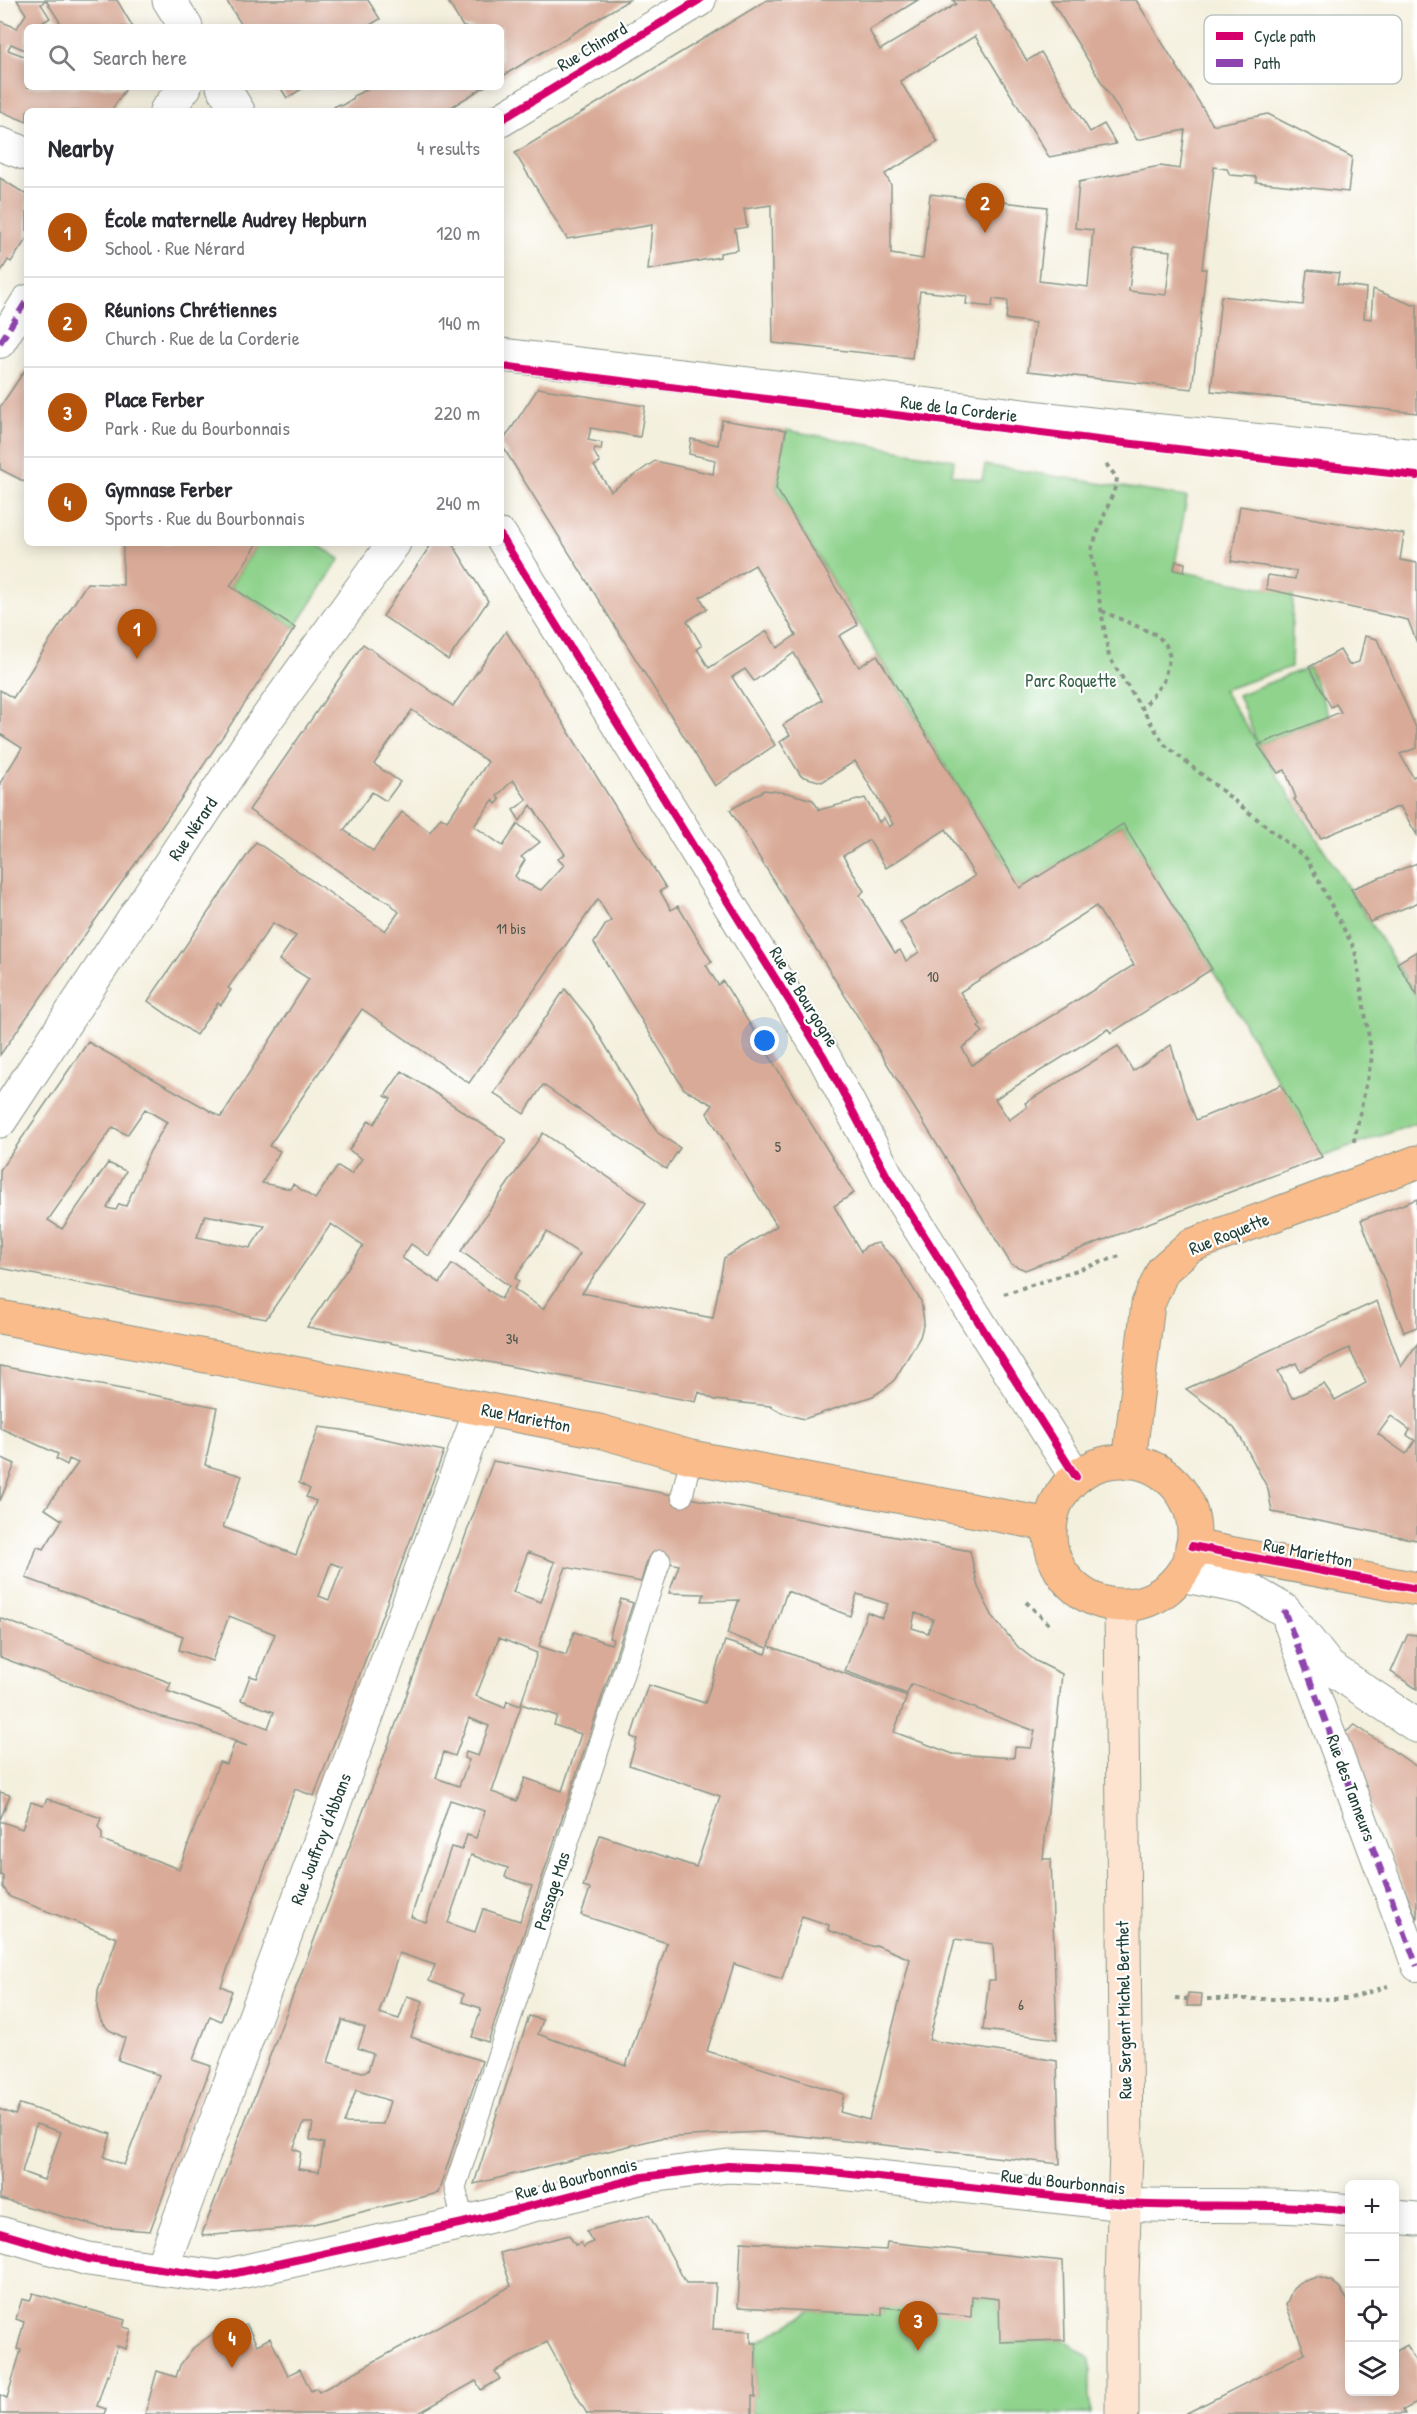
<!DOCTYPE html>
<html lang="en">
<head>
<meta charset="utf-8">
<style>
	:root { --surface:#fff; --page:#f2f2f3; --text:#2b2b33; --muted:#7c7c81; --line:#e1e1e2; --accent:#b45309 }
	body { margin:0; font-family:"Patrick Hand",sans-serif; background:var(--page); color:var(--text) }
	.controls { position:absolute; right:18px; bottom:18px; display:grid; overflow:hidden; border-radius:9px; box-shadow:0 3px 15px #0003 }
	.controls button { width:54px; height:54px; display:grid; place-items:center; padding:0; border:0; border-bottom:2px solid var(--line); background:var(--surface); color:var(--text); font:30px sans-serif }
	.you { position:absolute; left:765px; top:1041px; width:21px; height:21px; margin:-15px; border:4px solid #fff; border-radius:50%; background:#1a73e8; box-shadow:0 0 0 9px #1a73e833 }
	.badge { display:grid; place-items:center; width:39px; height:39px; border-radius:50%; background:var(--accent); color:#fff; font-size:20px; font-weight:700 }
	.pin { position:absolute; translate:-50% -50px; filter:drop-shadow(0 2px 3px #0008) }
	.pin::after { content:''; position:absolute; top:32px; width:21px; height:18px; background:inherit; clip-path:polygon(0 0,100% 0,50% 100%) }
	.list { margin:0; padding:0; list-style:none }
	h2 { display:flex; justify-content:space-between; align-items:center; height:78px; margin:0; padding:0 24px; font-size:26px }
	h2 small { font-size:20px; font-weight:400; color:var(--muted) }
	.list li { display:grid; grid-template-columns:39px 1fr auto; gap:18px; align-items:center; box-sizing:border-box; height:90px; padding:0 24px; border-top:2px solid var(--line) }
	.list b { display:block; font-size:22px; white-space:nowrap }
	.list p { margin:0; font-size:20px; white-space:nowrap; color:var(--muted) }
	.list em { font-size:20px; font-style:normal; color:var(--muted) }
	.icon { flex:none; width:33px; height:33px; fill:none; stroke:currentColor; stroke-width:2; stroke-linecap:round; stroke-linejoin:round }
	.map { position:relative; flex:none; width:1417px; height:2414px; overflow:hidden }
	.search { position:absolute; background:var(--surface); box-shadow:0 3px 15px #0003; left:24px; top:24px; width:480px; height:66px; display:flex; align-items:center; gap:15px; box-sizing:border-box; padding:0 21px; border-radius:9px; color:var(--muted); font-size:22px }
	.panel { position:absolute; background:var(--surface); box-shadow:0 3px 15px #0003; left:24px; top:108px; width:480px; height:438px; border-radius:9px }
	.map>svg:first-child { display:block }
	.green { fill:#8fd38d; stroke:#578860; stroke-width:1.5 }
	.building { fill:#d9aa97; fill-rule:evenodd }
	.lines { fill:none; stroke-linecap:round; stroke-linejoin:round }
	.service-casing { stroke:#8a9689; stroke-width:23 }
	.pedestrian-casing { stroke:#8a9689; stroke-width:32 }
	.minor-casing { stroke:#8a9689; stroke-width:35 }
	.tertiary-casing { stroke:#8a9689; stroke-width:35 }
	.secondary-casing { stroke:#8a9689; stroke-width:35 }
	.primary-casing { stroke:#8a9689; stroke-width:35 }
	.path { stroke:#8a9689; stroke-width:4; stroke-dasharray:4.5 4.5; stroke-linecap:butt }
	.service { stroke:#fff; stroke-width:21 }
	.pedestrian { stroke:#fff; stroke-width:30 }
	.minor { stroke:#fff; stroke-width:33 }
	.tertiary { stroke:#fff; stroke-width:33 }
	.secondary { stroke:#fde4d1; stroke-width:33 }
	.primary { stroke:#fabc8b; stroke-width:33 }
	.quiet { stroke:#8e44ad; stroke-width:6; stroke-dasharray:12 6; stroke-linecap:butt }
	.cycleway-casing { stroke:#fff; stroke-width:11 }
	.cycleway { stroke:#d6006c; stroke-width:8 }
	.labels { text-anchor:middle; stroke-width:4.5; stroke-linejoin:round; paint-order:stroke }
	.number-label { font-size:15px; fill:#4e584d }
	.street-label { font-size:18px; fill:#1f3d34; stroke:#fff }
	.park-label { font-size:18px; fill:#3b624a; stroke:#fff }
	.key { fill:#fff; stroke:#bcc5c2; stroke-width:1.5 }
	.key-label { font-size:16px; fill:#1f3d34 }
</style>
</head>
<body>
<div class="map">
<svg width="1417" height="2414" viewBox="0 0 1417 2414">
	<rect width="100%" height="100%" fill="#fff"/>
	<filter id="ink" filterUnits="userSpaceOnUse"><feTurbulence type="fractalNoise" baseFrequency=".0167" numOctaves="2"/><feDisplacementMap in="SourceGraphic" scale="12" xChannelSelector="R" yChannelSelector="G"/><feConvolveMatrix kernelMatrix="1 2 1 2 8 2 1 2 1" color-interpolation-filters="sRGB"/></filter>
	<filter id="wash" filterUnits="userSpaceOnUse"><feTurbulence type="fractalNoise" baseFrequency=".008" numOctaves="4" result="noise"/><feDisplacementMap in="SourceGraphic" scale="24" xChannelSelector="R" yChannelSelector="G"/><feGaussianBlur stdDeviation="1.35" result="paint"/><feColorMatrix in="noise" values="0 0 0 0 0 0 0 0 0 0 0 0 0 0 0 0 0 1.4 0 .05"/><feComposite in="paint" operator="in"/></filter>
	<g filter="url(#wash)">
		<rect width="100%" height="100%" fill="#f4f0de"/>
		<g class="green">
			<path d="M786,430L954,460L952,475L982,480L985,465L1187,497L1174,570L1293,594L1291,667L1223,690L1258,744L1238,695L1309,667L1329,716L1258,745L1417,997V1123L1322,1157L1212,969L1123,824L1020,888L776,488Z"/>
			<path d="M258,543H315L340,559L295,628L230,586Z"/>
			<path d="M972,2296L999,2299L1001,2342L1065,2340L1090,2359V2414H752V2396H755L756,2343L811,2311L882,2314V2307Z"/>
		</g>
		<g id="blocks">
			<g class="building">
				<path d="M17,0H117L133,27H63L46,0L41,4L50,18L35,27H27L25,50L11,44L8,50L27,57V87H127L111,111H27V122L0,111V21L17,28L26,14Z"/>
				<path d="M226,0H368L380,19L367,27H243Z"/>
				<path d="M447,0H629L501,77V27H463Z"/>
				<path d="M767,0H918L869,30L880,50L956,4L953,0H990L1027,61L1041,52L1090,132L1104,124L1116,144L1049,157L975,36L900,81L938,142L885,174L891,185V254L923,259L930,194L1047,207L1039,281L1088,287L1093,230L1075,228L1079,182L1160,166L1180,169L1185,130L1137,140L1051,0H1136L1213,125L1268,114L1352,157L1348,192L1256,182V177L1230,175L1227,169L1214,167L1202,269H1206L1192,389L1028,371L1035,323L1006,319L1008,301L993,299L992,307L966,304L967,296L920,291L912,358L773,343L771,205L744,209L747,227L735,229L738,250L720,253V257L648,270L652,225L567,239L515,153ZM1134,247L1171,251L1166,295L1129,291Z"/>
				<path d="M280,87H305L287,98Z"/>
				<path d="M372,87H484L445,111H332L335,109L334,107L339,104L341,106L354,98L353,96Z"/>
				<path d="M0,178L27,195V238L11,262L8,260L0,273Z"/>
				<path d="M1307,270L1339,273L1337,284L1366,288L1364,318L1371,319L1373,289L1413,305L1417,304V413L1211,391L1221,296L1303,305Z"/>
				<path d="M27,367V483L0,469V407Z"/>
				<path d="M538,388L645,406L640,437L591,428L588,440L602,443L601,450L595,448L594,452L600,463L594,466L611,491L655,461L713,474L715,460L689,454L691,439L718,445L722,420L786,430L776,488L858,625L839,636L859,667L877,655L1020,888L1123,824L1212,969L1111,1033L1108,1029L995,1099L1009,1120L1027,1107L1025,1103L1118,1046L1133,1071L1171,1045L1184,1089L1196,1120L1281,1085L1322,1157L1025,1270L1011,1264L730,810L764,790L788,793L813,800L819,810L865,798L879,822L884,818L889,827L893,824L855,761L822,782L801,776L780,742L790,735L783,725L822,700L794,653L754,681L745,669L732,677L775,745L715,786L501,444ZM755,565L796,635L777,648L767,631L709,668L697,649L702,646L687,621L707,609L700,597ZM946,829L975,876L900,922L919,952L906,961L900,950L895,953L860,895L864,891L843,856L869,840L886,868ZM1096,906L1134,965L972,1065L962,1048L983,1032L978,1027L981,1025L960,992Z"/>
				<path d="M1240,506L1404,534L1400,560L1417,563V643L1408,620L1266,589L1268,575L1295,579L1296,571L1231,561Z"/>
				<path d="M123,543H258L230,586L295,628L183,796L0,1055V783L22,748L0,734V690L13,698L87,583L123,585Z"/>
				<path d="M432,543H452L488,601L448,660L383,616Z"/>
				<path d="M1176,561L1185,563L1184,572L1174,570Z"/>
				<path d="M506,631L666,888L660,891L671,910L678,906L712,962L706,965L718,985L723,981L854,1193L834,1206L861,1252L866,1246L878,1243L895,1259L921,1301L924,1322L920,1337L895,1379L887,1387L873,1396L804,1419L782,1413L770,1406L715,1400L699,1392L696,1402L307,1327L363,1246L331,1224L266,1319L0,1268V1170L88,1042L221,1117L309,979L279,960L296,936L273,923L228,988L231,990L221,1005L218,1003L196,1035L148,1001L256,842L385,931L399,912L389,902L368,891L249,810L363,644L453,706ZM412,710L488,762L447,821L441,817L430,832L402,812L373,851L344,830L372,792L386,801L400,782L374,764ZM513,780L527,800L513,810L520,821L531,805L565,854L558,859L564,865L541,890L519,880L515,876L525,860L521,857L540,842L518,824L503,846L474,826L493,800L496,804L500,800L497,796ZM598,899L611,921L606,924L594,943L684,1089L713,1105L707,1113L777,1226L724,1258L713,1318L582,1293L646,1203L543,1133L461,1251L509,1286L501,1299L452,1264L440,1283L402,1258L411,1244L429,1256L506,1140L402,1071L385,1096L391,1099L374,1124L369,1120L349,1150L362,1159L351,1174L338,1166L315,1199L293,1184L290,1189L262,1183L280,1151L269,1146L362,1009L469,1083ZM145,1109L167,1122L150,1151L126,1206L119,1204L116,1210L107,1208L126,1171L108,1163L62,1229L48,1220L113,1127L127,1135ZM205,1215L265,1226L250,1248L197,1237ZM547,1232L580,1254L543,1309L514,1289L519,1281L515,1278Z"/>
				<path d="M1365,636L1377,639L1417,730V748L1400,754L1413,777L1417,775V835L1400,806L1321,838L1294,799L1296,798L1285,770L1278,773L1258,745L1341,712L1336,704L1331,707L1309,667L1340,650L1349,665L1359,662Z"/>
				<path d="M1417,863V903L1370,922L1351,889Z"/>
				<path d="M1417,951V995L1397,963Z"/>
				<path d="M565,989L590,1020L658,1133L680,1148L666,1169L543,1085L524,1114L494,1093Z"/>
				<path d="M1417,1199V1327L1404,1332L1361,1220Z"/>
				<path d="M1377,1301L1401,1367L1417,1344V1540L1272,1512L1268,1489L1242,1440L1234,1428L1218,1413L1186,1389ZM1349,1348L1366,1383L1335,1400L1324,1384L1292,1398L1278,1371L1296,1363L1300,1371ZM1391,1416L1410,1430L1407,1435L1415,1441L1406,1454L1378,1434Z"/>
				<path d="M0,1366L217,1407L205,1465L242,1476L223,1527L296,1555L316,1501L306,1497L310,1489L299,1483L319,1427L342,1430L444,1451L314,1796L295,1789L221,1986L232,1991L221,2021L210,2016L193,2060L211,2066L150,2231L100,2227L0,2199V2109L15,2115L20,2104L111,2134L104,2157L124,2165L159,2075L118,2060L125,2038L109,2030L101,2021L97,2008L98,1991L117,1938L10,1897L3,1887V1876L0,1875V1821L22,1829L31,1802L43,1806L47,1799L101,1818L98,1827L102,1833V1840L179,1869L219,1762L227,1764L235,1742L247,1746L197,1726L158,1716L0,1657V1618L171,1683L167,1691L268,1728L274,1712L241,1700L250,1676L257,1678L275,1634L229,1616L212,1661L179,1650L183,1636L26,1578L37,1547L44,1549L62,1520L45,1509L78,1463L69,1459L67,1465L56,1459L58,1454L0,1428ZM331,1563L342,1567L329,1600L319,1596ZM36,2124L61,2132L44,2180L22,2172Z"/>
				<path d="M0,1457L15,1464L0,1501Z"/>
				<path d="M493,1461L970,1551L978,1587L994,1619L1019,1648L1036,1661L1062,1674L1043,1859H1051L1057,2039L983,2030L989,1980H995L993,1944L955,1939L929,2040L1057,2061L1060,2164L763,2132L740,2133L661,2138L474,2184L529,2016L543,2020L538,2034L626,2066L667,1943L581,1915L590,1889L583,1887L600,1835L696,1867L720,1796L629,1765L637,1739L631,1737L648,1685L705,1703L725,1641L766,1654L768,1648L727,1634L739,1600L702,1601L704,1594L669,1593L679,1565L648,1558L641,1582L566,1567L560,1582L539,1646L566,1655L574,1632L611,1644L613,1639L609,1638L621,1599L633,1603L488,2042L472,2037L481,2008L462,2002L464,1994L429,1981L435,1965L399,1953L379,2013L399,2019L407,1996L423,2001L411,2037L482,2061L438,2193L301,2227L203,2236L202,2234L380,1767ZM528,1552L555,1562L541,1602L513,1592ZM787,1591L850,1616L857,1594L888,1604L882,1618L867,1612L845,1671L907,1694L911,1684L1035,1731L1031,1748L1015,1747L1014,1758L953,1754L894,1732L907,1696L769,1646ZM915,1613L933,1619L928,1633L912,1628ZM499,1638L537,1653L521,1704L557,1716L554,1725L581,1734L562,1791L525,1778L517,1801L492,1792L521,1706L507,1701L505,1708L476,1696ZM469,1718L489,1726L478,1756L466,1752L464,1758L469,1760L459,1786L436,1778L444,1752L455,1756ZM450,1800L485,1811L476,1838L467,1835L462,1850L451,1847L426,1922L411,1917ZM471,1855L508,1868L505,1877L532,1886L520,1921L483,1909L475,1932L448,1923ZM802,1916L829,1925L828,1930L874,1947L876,1945L910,1959L869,2120L840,2112L844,2094L707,2051L734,1964L782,1979ZM342,2020L365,2028L358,2048L373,2054L368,2071L362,2072L328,2062ZM356,2090L390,2101L383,2124L344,2123ZM304,2123H313L310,2140L324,2143L319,2172L298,2169L301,2152L293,2149Z"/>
				<path d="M1408,1634L1417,1635V1689L1391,1672Z"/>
				<path d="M1355,1725L1417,1767V1920L1342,1735Z"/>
				<path d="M0,1792L10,1795L0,1820Z"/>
				<path d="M1188,1993L1202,1994L1201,2006H1187Z"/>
				<path d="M649,2215L686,2283H716L713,2329L751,2331V2343H756L755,2397L752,2396V2414H587L547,2342L495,2371L500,2379L481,2390L476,2381L417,2414H145L157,2371L176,2377L180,2365L193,2348L217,2331L247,2325L257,2345L270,2338L288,2375L300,2369L311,2391L316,2388L319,2392L511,2286L500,2253L569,2235L575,2245L581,2243L583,2247L593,2242L586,2231Z"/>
				<path d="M741,2242L886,2250L887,2242L1063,2261L1065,2340L1000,2342L999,2299L972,2296L971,2317L882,2307V2315L738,2307Z"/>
				<path d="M1317,2277L1331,2281L1339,2287L1350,2304V2392H1394L1395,2352L1407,2345L1417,2365V2403L1403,2410L1405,2414H1185L1305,2353L1286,2305L1293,2288L1299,2283Z"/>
				<path d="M33,2293L125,2320L123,2327L131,2329L126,2349L117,2346L109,2376L107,2375L97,2406L106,2409L104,2414H0V2395L7,2398L21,2350L17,2349L24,2322L16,2319L22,2299L30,2301Z"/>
			</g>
		</g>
	</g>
	<g filter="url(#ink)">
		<use href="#blocks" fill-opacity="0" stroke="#8a9689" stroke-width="1.5"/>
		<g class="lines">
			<g class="service-casing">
				<g id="service">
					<path d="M682,1496L691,1457"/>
					<path d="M463,2223L455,2187L660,1561"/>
				</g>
			</g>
			<g class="pedestrian-casing">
				<g id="pedestrian">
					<path d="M0,343L27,300"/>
					<path d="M1289,1624L1417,1966"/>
				</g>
			</g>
			<g class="minor-casing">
				<g id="minor">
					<path d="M169,0L186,27"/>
					<path d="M223,87L238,111"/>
					<path d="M166,111L185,87"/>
					<path d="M501,120L699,0"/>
					<path d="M0,144L27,154"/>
					<path d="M501,355L1100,425L1417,456"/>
					<path d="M501,536L824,1057L888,1178L1076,1477"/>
					<path d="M0,1121L252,739L394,543"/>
					<path d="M1394,2217L1417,2219"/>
					<path d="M0,2233L88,2259L218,2277L463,2223L643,2177L728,2166L814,2170L1125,2204C1200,2208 1275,2202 1350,2211"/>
					<path d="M161,2269L481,1409"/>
				</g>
			</g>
			<g class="tertiary-casing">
				<path id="tertiary" d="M1181,1575L1246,1588L1284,1610L1329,1667L1417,1726"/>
			</g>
			<g class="secondary-casing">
				<path id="secondary" d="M1121,1606L1126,2150L1122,2281V2414"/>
			</g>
			<g class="primary-casing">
				<g id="primary">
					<path d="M0,1317L599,1431L691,1457L1050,1525"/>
					<circle cx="1122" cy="1533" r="72"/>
					<path d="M1129,1462L1148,1304L1163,1270L1190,1246L1417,1162"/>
					<path d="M1192,1546L1417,1589"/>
				</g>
			</g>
			<g class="path">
				<path d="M1106,464L1117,478L1116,485L1091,550L1109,657L1165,745L1307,859L1355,950L1372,1057L1353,1145"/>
				<path d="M1102,611L1157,635L1166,645L1170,657L1163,682L1142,709"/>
				<path d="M1004,1294L1120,1256"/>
				<path d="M1026,1602L1052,1627"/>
				<path d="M1175,1998L1188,1999"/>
				<path d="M1207,1999H1348L1388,1986"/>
			</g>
			<use href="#service" class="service"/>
			<use href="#pedestrian" class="pedestrian"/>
			<use href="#minor" class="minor"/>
			<use href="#tertiary" class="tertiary"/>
			<use href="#secondary" class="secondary"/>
			<use href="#primary" class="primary"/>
			<g class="quiet">
				<path d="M0,343L27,300"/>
				<path d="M1284,1610L1417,1966"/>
			</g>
			<g class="cycleway-casing">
				<g id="cycleway">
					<path d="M501,120L699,0"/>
					<path d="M501,366L1098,440L1417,476"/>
					<path d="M501,536L824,1057L888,1178L1076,1477"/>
					<path d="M1192,1546L1417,1589"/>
					<path d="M0,2233L88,2259L218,2277L463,2223L643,2177L728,2166L814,2170L1125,2204C1200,2208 1275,2202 1350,2211"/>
				</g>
			</g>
			<use href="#cycleway" class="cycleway"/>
		</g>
	</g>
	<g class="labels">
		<g class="number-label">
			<text x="511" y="934">11 bis</text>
			<text x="933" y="982">10</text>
			<text x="778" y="1152">5</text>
			<text x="512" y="1344">34</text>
			<text x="1021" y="2010">6</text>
		</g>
		<g class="street-label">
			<text transform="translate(592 47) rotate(-31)" y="6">Rue Chinard</text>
			<text transform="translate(959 409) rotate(7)" y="6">Rue de la Corderie</text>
			<text transform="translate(193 829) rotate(-56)" y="6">Rue Nérard</text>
			<text transform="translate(804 997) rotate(58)" y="6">Rue de Bourgogne</text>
			<text transform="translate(1229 1234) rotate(-22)" y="6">Rue Roquette</text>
			<text transform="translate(526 1418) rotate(11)" y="6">Rue Marietton</text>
			<text transform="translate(1308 1553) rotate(11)" y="6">Rue Marietton</text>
			<text transform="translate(1351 1788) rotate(70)" y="6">Rue des Tanneurs</text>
			<text transform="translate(321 1839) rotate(-69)" y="6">Rue Jouffroy d'Abbans</text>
			<text transform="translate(552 1891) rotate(-72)" y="6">Passage Mas</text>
			<text transform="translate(1124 2010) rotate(-91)" y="6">Rue Sergent Michel Berthet</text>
			<text transform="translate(576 2179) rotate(-14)" y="6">Rue du Bourbonnais</text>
			<text transform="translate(1063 2182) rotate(6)" y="6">Rue du Bourbonnais</text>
		</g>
		<g class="park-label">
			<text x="1071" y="687">Parc Roquette</text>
		</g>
	</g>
	<rect x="1204" y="15" width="198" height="69" rx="9" class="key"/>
	<rect x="1216" y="32" width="27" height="8" fill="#d6006c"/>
	<rect x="1216" y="59" width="27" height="8" fill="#8e44ad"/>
	<g class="key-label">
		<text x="1254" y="42">Cycle path</text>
		<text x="1254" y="69">Path</text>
	</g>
</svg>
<div class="controls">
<button>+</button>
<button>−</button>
<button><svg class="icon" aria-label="locate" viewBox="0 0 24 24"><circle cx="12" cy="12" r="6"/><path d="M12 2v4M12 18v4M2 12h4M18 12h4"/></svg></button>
<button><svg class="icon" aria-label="layers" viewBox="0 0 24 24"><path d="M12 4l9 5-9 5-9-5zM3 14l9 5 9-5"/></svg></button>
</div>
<div class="you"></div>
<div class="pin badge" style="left:137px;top:659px">1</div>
<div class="pin badge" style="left:985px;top:233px">2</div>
<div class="pin badge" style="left:918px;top:2351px">3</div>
<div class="pin badge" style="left:232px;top:2368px">4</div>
<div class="search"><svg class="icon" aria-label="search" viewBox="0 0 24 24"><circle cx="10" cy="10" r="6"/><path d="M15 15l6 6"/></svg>Search here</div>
<section class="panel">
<h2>Nearby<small>4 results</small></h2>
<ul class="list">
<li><span class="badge">1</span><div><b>École maternelle Audrey Hepburn</b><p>School · Rue Nérard</p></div><em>120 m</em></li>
<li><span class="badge">2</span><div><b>Réunions Chrétiennes</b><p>Church · Rue de la Corderie</p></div><em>140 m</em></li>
<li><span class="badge">3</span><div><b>Place Ferber</b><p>Park · Rue du Bourbonnais</p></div><em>220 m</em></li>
<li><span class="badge">4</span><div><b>Gymnase Ferber</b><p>Sports · Rue du Bourbonnais</p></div><em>240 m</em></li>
</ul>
</section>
</div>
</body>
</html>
